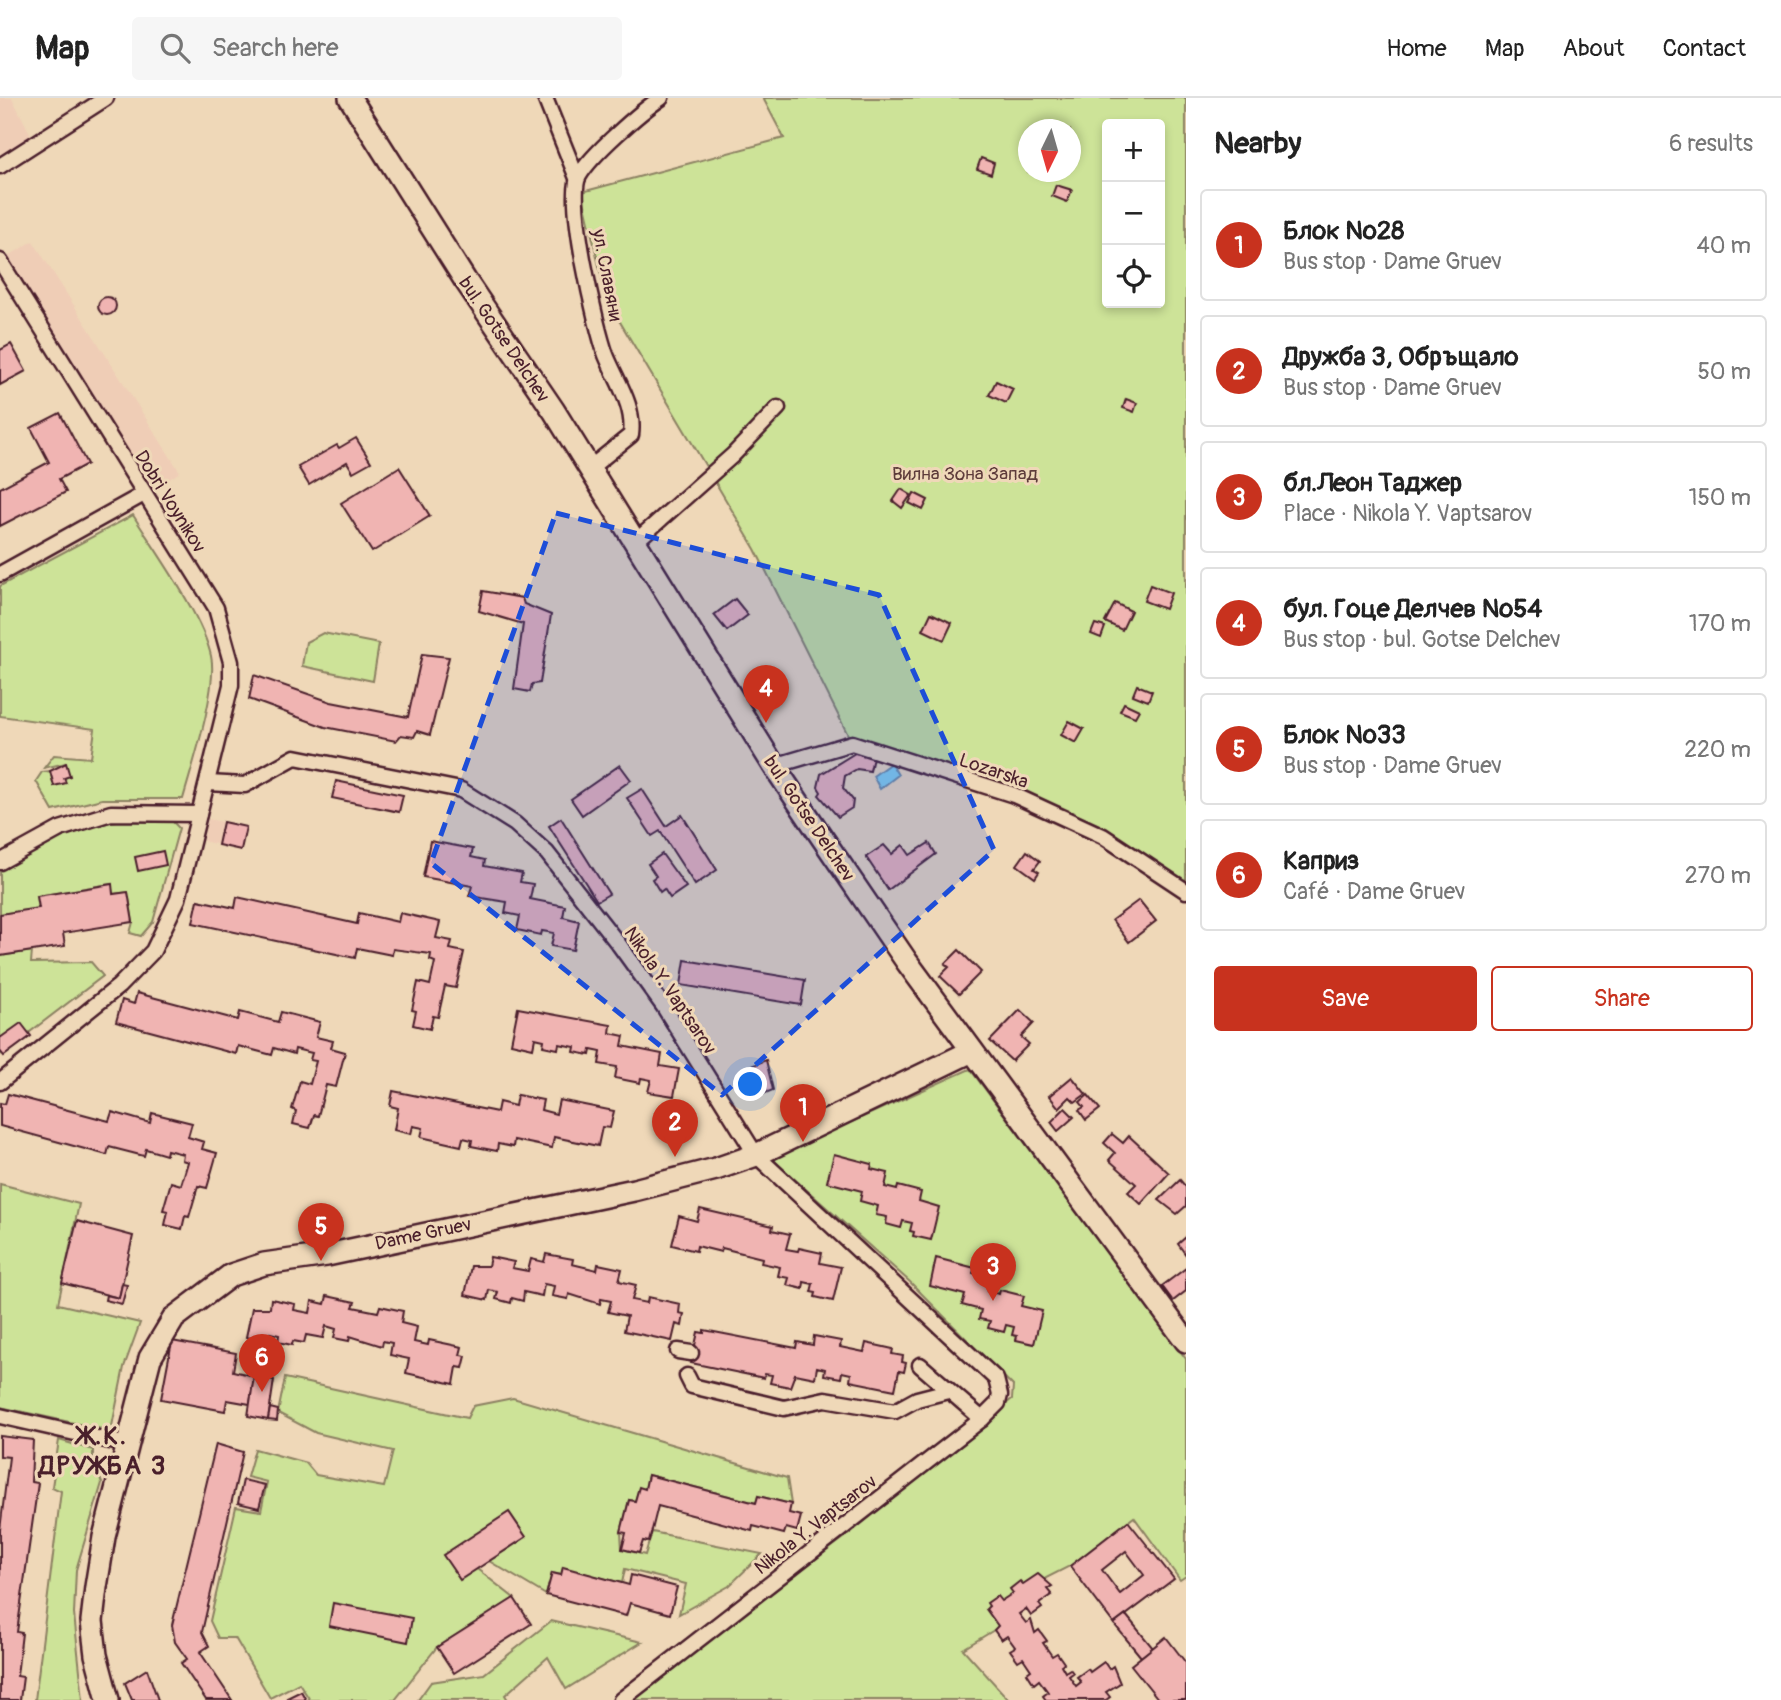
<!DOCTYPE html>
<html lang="en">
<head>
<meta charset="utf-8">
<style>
	:root { --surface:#fff; --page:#f6f6f6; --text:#222; --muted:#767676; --line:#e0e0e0; --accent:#c8321e }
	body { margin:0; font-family:Pangolin,sans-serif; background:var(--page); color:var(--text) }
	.controls { position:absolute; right:21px; top:21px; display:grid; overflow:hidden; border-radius:7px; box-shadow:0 4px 10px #0003 }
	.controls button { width:63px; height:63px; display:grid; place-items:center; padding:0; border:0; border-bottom:2px solid var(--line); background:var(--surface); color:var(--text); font:35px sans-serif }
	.compass { position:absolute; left:1018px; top:21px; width:63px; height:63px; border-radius:50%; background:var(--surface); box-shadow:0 4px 10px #0003; rotate:185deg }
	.you { position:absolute; left:751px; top:987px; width:24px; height:24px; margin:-18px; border:5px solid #fff; border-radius:50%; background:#1a73e8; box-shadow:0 0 0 10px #1a73e833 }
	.badge { display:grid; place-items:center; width:46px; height:46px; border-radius:50%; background:var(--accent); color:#fff; font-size:23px; font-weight:700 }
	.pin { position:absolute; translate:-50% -58px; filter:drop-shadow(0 2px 4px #0008) }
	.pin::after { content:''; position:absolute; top:37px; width:24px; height:21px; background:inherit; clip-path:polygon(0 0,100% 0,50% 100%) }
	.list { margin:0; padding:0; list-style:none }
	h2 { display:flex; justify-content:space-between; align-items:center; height:91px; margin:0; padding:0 28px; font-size:30px }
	h2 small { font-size:23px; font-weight:400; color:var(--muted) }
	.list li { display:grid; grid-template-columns:46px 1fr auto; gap:21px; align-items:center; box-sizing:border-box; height:112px; margin:0 14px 14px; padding:0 14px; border:2px solid var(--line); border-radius:7px }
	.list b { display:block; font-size:26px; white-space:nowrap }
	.list p { margin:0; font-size:23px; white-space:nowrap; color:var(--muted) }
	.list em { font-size:23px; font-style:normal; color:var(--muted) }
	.actions { display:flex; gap:14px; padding:21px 28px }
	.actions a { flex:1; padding:16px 0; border:2px solid var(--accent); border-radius:7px; text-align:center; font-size:24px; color:var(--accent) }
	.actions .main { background:var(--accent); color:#fff }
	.icon { flex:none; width:38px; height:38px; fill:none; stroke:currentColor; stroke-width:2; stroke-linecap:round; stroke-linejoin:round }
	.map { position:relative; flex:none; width:1186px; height:1602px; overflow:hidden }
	header { display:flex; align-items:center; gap:42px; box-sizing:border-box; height:98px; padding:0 35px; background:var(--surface); border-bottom:2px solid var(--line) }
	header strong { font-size:33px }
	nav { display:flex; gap:38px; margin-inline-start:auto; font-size:24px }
	.search { width:490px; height:63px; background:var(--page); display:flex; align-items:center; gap:18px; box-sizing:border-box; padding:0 24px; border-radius:7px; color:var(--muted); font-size:26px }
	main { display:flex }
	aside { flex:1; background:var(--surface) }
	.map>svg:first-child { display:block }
	.built { fill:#efcdb6 }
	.green { fill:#cde398; stroke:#8c8162; stroke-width:2; fill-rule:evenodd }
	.water { fill:#88d0e9; stroke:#6f899d; stroke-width:2 }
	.building { fill:#f0b4b2; stroke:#4a1f2b; stroke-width:2; fill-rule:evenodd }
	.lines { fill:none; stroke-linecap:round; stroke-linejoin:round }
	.street-casing { stroke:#4a1f2b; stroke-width:19 }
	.secondary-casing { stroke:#4a1f2b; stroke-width:26 }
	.street { stroke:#efd8b8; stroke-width:14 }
	.secondary { stroke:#efd8b8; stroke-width:21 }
	.marked { fill:#1d4ed8; fill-opacity:0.2; stroke:#1d4ed8; stroke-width:5; stroke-dasharray:14 9; stroke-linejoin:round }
	.labels { text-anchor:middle; stroke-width:6; stroke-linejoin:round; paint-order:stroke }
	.street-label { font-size:19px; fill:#4a1f2b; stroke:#efd8b8 }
	.park-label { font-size:19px; fill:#5e3c3b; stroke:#efd8b8 }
	.district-label { font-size:26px; font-weight:bold; letter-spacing:2px; fill:#4a1f2b; stroke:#efd8b8 }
</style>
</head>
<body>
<header>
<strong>Map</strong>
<div class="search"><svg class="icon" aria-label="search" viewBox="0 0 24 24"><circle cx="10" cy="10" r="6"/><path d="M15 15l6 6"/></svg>Search here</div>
<nav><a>Home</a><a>Map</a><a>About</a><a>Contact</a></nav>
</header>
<main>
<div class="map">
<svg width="1186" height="1602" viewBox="0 0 1186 1602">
	<rect width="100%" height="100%" fill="#efd8b8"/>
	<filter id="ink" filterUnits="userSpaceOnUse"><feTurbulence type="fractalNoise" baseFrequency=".0143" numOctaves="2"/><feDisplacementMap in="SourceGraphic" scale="14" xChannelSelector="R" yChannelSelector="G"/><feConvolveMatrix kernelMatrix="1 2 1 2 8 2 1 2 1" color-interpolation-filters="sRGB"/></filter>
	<g filter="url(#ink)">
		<g class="built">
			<path d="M0,0H12L35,45L0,68Z"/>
			<path d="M33,143L180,374L151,393L4,161Z"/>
			<path d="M208,721L246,729L241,752L203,743Z"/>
		</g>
		<g class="green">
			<path d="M763,0H1186V789L1014,697L852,645L755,451L607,202L582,94L784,40ZM1107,26H1160V205H1107ZM1028,32H1070V74H1028Z"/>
			<path d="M133,417C156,454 202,517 211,558C218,589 192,669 183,701H102L53,713L36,683L42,674L50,673L54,688L65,685L66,665L44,670L54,657L91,660L95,631L0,618V488Z"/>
			<path d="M323,535L379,546L373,583L302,568L306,544Z"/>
			<path d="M130,721L173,724L179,730L153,824L141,838L130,835L133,824L128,794L113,796L111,786L37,798L39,810L0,816V770C43,747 81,727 130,721Z"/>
			<path d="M32,853L31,865L91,864L103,878L0,957V858Z"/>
			<path d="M970,971L1186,1261V1478L1180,1482L1134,1419L1070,1468L1046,1480L994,1532L963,1551L1009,1602H626L848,1437L1012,1301L1013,1288L910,1184L771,1060Z"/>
			<path d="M0,1086L79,1106L58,1206L140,1225L124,1269L111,1333L0,1309Z"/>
			<path d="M285,1280L467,1320L473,1308L513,1300L787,1380L791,1406L758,1398L756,1405L648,1377L645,1391L639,1390L635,1403L629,1402L621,1434L622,1451L645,1457L652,1434L762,1456L729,1488L679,1516L686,1486L625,1471L622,1485L563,1470L561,1477L552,1475L546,1497L489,1463L526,1439L509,1414L444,1457L460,1482L477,1471L514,1500L437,1549L395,1602H310L299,1585L270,1600L235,1540H218L210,1523L236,1409L261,1413L267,1384L247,1379L255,1351L306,1365L316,1377L384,1389L393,1353L316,1335L278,1315Z"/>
			<path d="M59,1342L93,1352V1363L102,1385L76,1472L74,1516L83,1602H35L61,1393L52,1389Z"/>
			<path d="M551,1523L642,1544L566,1591L548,1559L505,1597L508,1602H418L431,1584L484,1576Z"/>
		</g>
		<path class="water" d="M891,665L898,677L880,691L873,678Z"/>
		<g class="building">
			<path d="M981,60L994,65L991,76L977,71Z"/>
			<path d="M1056,87L1072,92L1067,104L1052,98Z"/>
			<circle cx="107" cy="208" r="9"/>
			<path d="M11,246L26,273L0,287V252Z"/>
			<path d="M996,283L1013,291L1006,305L989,297Z"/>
			<path d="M1126,301L1137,305L1134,314L1123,310Z"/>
			<path d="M60,315L87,366L59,381L66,394L0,428V390L49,364L31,330Z"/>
			<path d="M356,340L371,364L353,374L347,364L309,387L298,369L337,347L339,350Z"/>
			<path d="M399,369L430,418L372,454L341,405Z"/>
			<path d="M901,391L911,397L902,410L893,403Z"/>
			<path d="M914,395L928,402L923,412L909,405Z"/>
			<path d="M1150,487L1171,495L1165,511L1144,503Z"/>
			<path d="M483,493L522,500L524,506L551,517L540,585L532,586L530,594L514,591L523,526L479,513Z"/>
			<path d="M735,501L748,517L727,533L714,517Z"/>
			<path d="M1115,505L1131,513L1122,532L1105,524Z"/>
			<path d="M931,515L952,525L944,542L923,532Z"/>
			<path d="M1095,526L1105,529L1101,540L1091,536Z"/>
			<path d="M422,556L449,559L430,637L417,633L414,639L401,637L396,643L325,629L249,601L254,577L331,604L408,619Z"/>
			<path d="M1137,587L1152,593L1148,603L1133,597Z"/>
			<path d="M1124,605L1139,612L1135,619L1120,613Z"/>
			<path d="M1069,623L1084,631L1076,645L1061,637Z"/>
			<path d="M855,655L873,659L870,673L857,671L845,678L843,690L853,702L852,710L838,719L819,697L821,694L818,689L821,676Z"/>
			<path d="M66,665L70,678L64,680L66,685L54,688L50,673Z"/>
			<path d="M620,667L631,682L582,717L571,701Z"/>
			<path d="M336,683L403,697L399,714L332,700Z"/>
			<path d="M642,691L666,728L682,717L717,772L695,787L660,733L652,738L627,700Z"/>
			<path d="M561,720L609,796L597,803L549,728Z"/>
			<path d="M223,724L246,729L241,752L218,747Z"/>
			<path d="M430,743L473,751L471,759L485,762L484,768L522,775L520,784L533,786L530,801L565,808L563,819L579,823L573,852L551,848L554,835L542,833L541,837L517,832L520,818L505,815L507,804L469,798L472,788L423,779Z"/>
			<path d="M929,745L936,756L888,792L866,759L884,747L892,756L903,747L910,757Z"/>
			<path d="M163,753L166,767L138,773L135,759Z"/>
			<path d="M1027,753L1040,763L1034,771L1039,774L1035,780L1017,767Z"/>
			<path d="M662,756L686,789L670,800L664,791L660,794L652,781L656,778L648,766Z"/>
			<path d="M112,786L113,796L128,794L133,824L63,835L65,848L0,858V816L39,810L37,798Z"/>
			<path d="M237,799L357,826L359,815L398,824L400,815L440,824L436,840L452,843L450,851L464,854L456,890L445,888L438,919L433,918L430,931L413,927L416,913L412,912L418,884L430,887L435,864L430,862L431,856L393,851L392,857L357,850L355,860L193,825L198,802L235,810Z"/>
			<path d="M1139,802L1156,823L1129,844L1112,822Z"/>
			<path d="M959,852L981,874L959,896L940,878L949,869L945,866Z"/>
			<path d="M685,862L805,882L801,907L681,887Z"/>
			<path d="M137,895L238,922L240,914L278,924L281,914L320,924L316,939L333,943L331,950L345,954L336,989L326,987L318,1018L314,1017L310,1030L293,1026L296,1013L292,1011L300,983L310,986L316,963L310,962L312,955L295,951L294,956L274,950L272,957L238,948L236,956L116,924L122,902L134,906Z"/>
			<path d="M518,910L611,927L610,935L624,938L622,948L662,956L660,968L679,971L674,998L648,994L651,982L641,980L640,985L615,980L617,969L599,966L601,954L591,952L590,957L574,954L575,949L559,946L558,951L543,948L544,942L535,940L533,950L511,945Z"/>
			<path d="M1020,912L1034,925L1021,939L1029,946L1012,963L990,943Z"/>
			<path d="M21,925L31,938L4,958L0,953V940Z"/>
			<path d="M766,962L773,992L756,999L746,970Z"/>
			<path d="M1072,979L1086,996L1075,1004L1070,999L1059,1010L1049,998Z"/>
			<path d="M393,993L497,1014L499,1004L515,1008L517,997L543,1002L541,1012L556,1016L559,1002L614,1013L610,1030L602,1029L598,1048L554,1039L552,1050L514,1042L513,1049L498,1046L497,1053L471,1048L472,1042L463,1040L461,1048L421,1039L423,1030L413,1028L411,1036L394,1032L398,1010L390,1008Z"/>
			<path d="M8,996L109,1023L112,1014L150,1025L152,1015L192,1025L188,1039L204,1044L202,1051L217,1055L207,1090L198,1088L189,1119L185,1118L182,1131L165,1127L168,1113L163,1112L171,1084L181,1087L188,1064L182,1062L183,1056L167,1052L166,1057L146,1051L144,1058L109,1049L107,1057L0,1028V1005L5,1006Z"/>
			<path d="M1088,997L1100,1011L1086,1022L1079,1012L1084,1009L1080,1004Z"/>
			<path d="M1065,1010L1074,1019L1058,1033L1051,1024Z"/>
			<path d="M1112,1036L1123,1045L1129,1038L1169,1075L1141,1106L1128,1094L1136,1086L1109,1062L1115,1055L1104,1045Z"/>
			<path d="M834,1056L872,1066L871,1071L888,1075L885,1089L897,1092L898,1088L921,1094L919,1103L939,1109L931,1142L913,1138L914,1134L910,1133L912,1125L903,1123L901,1130L886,1126L887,1119L876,1117L878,1108L860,1103L862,1093L827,1084Z"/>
			<path d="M1180,1082L1186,1089V1108L1177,1116L1159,1102Z"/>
			<path d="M700,1111L773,1128L772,1132L790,1136L786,1151L798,1153L799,1150L822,1155L820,1165L841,1169L833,1203L815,1199L816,1195L811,1194L813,1186L804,1184L803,1191L787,1187L789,1180L778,1178L780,1169L761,1165L762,1160L722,1150L721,1154L697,1148L696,1153L672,1147L679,1118L697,1123Z"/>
			<path d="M77,1123L133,1138L119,1200L62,1185Z"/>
			<path d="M1186,1139V1157L1178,1146Z"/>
			<path d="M546,1156L573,1161L572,1166L597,1172L598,1166L622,1171L619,1183L636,1187L632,1202L647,1205L648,1199L680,1206L679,1215L684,1216L682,1228L676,1226L672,1243L624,1233L627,1218L608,1214L611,1203L601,1201L600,1206L569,1196L568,1201L552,1198L554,1188L544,1186L542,1198L524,1194L523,1203L512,1200L511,1205L496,1201L498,1194L489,1192L487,1202L465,1197L471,1168H488L490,1159L514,1164L512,1170L528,1173L531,1161L544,1164Z"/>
			<path d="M936,1160L975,1170L973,1175L991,1179L987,1193L999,1196L1000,1192L1024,1198L1021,1208L1042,1213L1034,1246L1016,1242L1017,1238L1012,1237L1014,1229L1006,1227L1004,1234L988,1230L990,1223L979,1221L981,1212L962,1207L965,1197L930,1188Z"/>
			<path d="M1186,1170V1193L1173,1203L1162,1188Z"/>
			<path d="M122,1186L127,1187L122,1206L105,1202L106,1197L119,1200Z"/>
			<path d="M327,1198L355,1204L353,1209L378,1214L380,1208L403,1213L401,1225L417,1229L414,1244L428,1247L429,1242L462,1249L460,1257L466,1258L463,1270L457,1269L454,1286L406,1275L409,1261L390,1257L392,1245L383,1243L382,1248L350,1238L349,1243L334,1240L336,1231L326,1228L323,1240L306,1237L304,1245L293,1243L292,1247L278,1244L279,1237L270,1235L268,1244L246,1239L252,1210H270L271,1201L295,1206L294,1212L310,1215L312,1203L325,1206Z"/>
			<path d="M704,1232L796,1250L797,1244L813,1247L814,1238L841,1243L840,1249L864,1254L866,1245L893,1251L892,1256L903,1258L902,1264L906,1265L904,1274L899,1273L895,1292L850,1283L851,1276L842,1274L841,1280L824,1277L825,1271L817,1269L815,1280L795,1276L790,1289L770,1285L772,1277L765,1276L764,1280L691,1265L698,1234L704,1235Z"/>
			<path d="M172,1243L236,1255L233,1273L254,1278L250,1306L227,1302L225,1313L161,1301Z"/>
			<path d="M254,1278L274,1282L268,1322L248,1318Z"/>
			<path d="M270,1310L278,1312L277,1323L268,1322Z"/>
			<path d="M0,1338L33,1342L31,1384L38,1385L17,1534L22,1535L17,1578L23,1579L20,1602H0V1432L9,1359L0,1358Z"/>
			<path d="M216,1346L243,1354L202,1534L209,1548L200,1554L232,1602H206L181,1565L187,1561L175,1544L172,1527Z"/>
			<path d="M648,1377L756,1405L758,1398L791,1406L789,1415L801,1418L797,1433L786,1430L784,1436L753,1428L752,1433L658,1408L649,1444L643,1443L639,1455L622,1451L626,1435L621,1434L629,1402L635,1403L639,1389L645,1391Z"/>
			<path d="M243,1382L265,1387L259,1410L238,1405Z"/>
			<path d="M509,1414L526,1439L460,1482L443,1457Z"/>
			<path d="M1128,1423L1174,1481L1114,1526L1070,1468ZM1126,1453L1144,1477L1120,1496L1102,1472Z"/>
			<path d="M563,1469L629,1487L631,1477L677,1489L670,1516L630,1505L626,1518L546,1497L552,1475L561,1477Z"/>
			<path d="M1038,1476L1052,1488L1047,1491L1052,1497L1039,1506L1042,1510L1031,1518L1026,1511L1019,1516L1026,1525L1031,1522L1035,1535L1039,1532L1047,1543L1043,1545L1052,1558L1057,1555L1064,1565L1061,1567L1065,1574L1070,1571L1073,1575L1069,1578L1076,1588L1081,1584L1077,1579L1088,1571L1090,1574L1104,1564L1109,1571L1113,1568L1120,1585L1106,1594L1110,1599L1106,1602H1046L1043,1598L1048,1594L1039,1582L1034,1586L1027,1575L1031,1572L1023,1560L1018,1563L1010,1552L1015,1549L1007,1538L1001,1542L994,1532L998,1528L986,1511L989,1508L987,1505L997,1498L1001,1503L1013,1495L1010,1491L1020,1483L1023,1486Z"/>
			<path d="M514,1500L531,1526L454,1575L437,1549Z"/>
			<path d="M333,1505L412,1520L408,1544L329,1528Z"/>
			<path d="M1126,1517L1153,1550L1141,1559L1114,1526Z"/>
			<path d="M1166,1539L1186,1565V1602H1159L1131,1567Z"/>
			<path d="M147,1571L158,1602H132L125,1585Z"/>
			<path d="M301,1593L306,1602H288L287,1600Z"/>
		</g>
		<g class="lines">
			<g class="street-casing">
				<g id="street">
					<path d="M545,0L577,80"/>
					<path d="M0,68L106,0"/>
					<path d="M0,163L216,510L231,564V587L178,801L153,853L119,888L0,984"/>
					<path d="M590,370L631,337C635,308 617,284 606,257C596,230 566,100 579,78C591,57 640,14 661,0"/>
					<path d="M635,444L733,357L778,310"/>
					<path d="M0,476L144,396"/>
					<path d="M774,668L852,645L1014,697L1103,738L1186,793"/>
					<path d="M208,685L245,687L295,659L461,692L515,726L547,755L620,848L664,909L756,1057L996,1281L1000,1297L998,1305L982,1321L621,1602"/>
					<path d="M0,764L60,731L111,715L199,716"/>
					<path d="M678,1253L691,1255"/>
					<path d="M920,1267L982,1321"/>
					<path d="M687,1278L692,1288L784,1310L825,1301L895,1313L917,1301L948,1293"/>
					<path d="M0,1318L128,1347"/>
				</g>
			</g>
			<g class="secondary-casing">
				<g id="secondary">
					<path d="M350,0L465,182L554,313L774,668L821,738L907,864L1186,1243"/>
					<path d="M108,1602L96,1557L92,1523L96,1489L104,1439L150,1260L174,1220L231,1177L264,1166L327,1157L634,1092L716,1071L756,1057L972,953"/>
				</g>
			</g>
			<use href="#street" class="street"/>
			<use href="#secondary" class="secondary"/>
		</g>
	</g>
	<path class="marked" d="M556,415L879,497L994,752L722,997L431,765Z"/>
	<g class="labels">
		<g class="street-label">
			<text transform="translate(608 177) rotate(79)" y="7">ул. Славяни</text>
			<text transform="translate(505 241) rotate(56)" y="7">bul. Gotse Delchev</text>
			<text transform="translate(171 403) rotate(58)" y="7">Dobri Voynikov</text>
			<text transform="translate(994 672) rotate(19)" y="7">Lozarska</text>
			<text transform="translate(810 720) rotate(56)" y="7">bul. Gotse Delchev</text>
			<text transform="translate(671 892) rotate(56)" y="7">Nikola Y. Vaptsarov</text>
			<text transform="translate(423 1135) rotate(-12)" y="7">Dame Gruev</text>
			<text transform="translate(815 1426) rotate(-38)" y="7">Nikola Y. Vaptsarov</text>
		</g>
		<g class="park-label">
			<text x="965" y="382">Вилна Зона Запад</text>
		</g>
		<g class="district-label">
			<text x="103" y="1346">Ж.К.<tspan x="103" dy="30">ДРУЖБА 3</tspan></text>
		</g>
	</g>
</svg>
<div class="controls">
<button>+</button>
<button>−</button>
<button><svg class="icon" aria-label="locate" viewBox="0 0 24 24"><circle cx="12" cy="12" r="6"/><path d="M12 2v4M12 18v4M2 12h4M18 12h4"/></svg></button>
</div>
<svg class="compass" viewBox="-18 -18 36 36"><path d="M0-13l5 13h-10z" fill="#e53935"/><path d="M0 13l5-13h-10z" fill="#767676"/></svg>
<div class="you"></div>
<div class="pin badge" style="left:803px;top:1044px">1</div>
<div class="pin badge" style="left:675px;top:1059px">2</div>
<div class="pin badge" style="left:993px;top:1203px">3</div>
<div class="pin badge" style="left:766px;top:625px">4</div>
<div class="pin badge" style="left:321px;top:1163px">5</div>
<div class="pin badge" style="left:262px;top:1294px">6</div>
</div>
<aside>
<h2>Nearby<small>6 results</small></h2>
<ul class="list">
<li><span class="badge">1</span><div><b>Блок №28</b><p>Bus stop · Dame Gruev</p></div><em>40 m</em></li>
<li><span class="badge">2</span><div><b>Дружба 3, Обръщало</b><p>Bus stop · Dame Gruev</p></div><em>50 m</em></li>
<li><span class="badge">3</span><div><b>бл.Леон Таджер</b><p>Place · Nikola Y. Vaptsarov</p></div><em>150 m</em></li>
<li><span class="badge">4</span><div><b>бул. Гоце Делчев №54</b><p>Bus stop · bul. Gotse Delchev</p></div><em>170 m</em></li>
<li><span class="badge">5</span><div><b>Блок №33</b><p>Bus stop · Dame Gruev</p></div><em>220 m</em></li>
<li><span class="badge">6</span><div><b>Каприз</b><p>Café · Dame Gruev</p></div><em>270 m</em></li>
</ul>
<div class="actions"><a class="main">Save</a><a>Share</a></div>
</aside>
</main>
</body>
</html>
